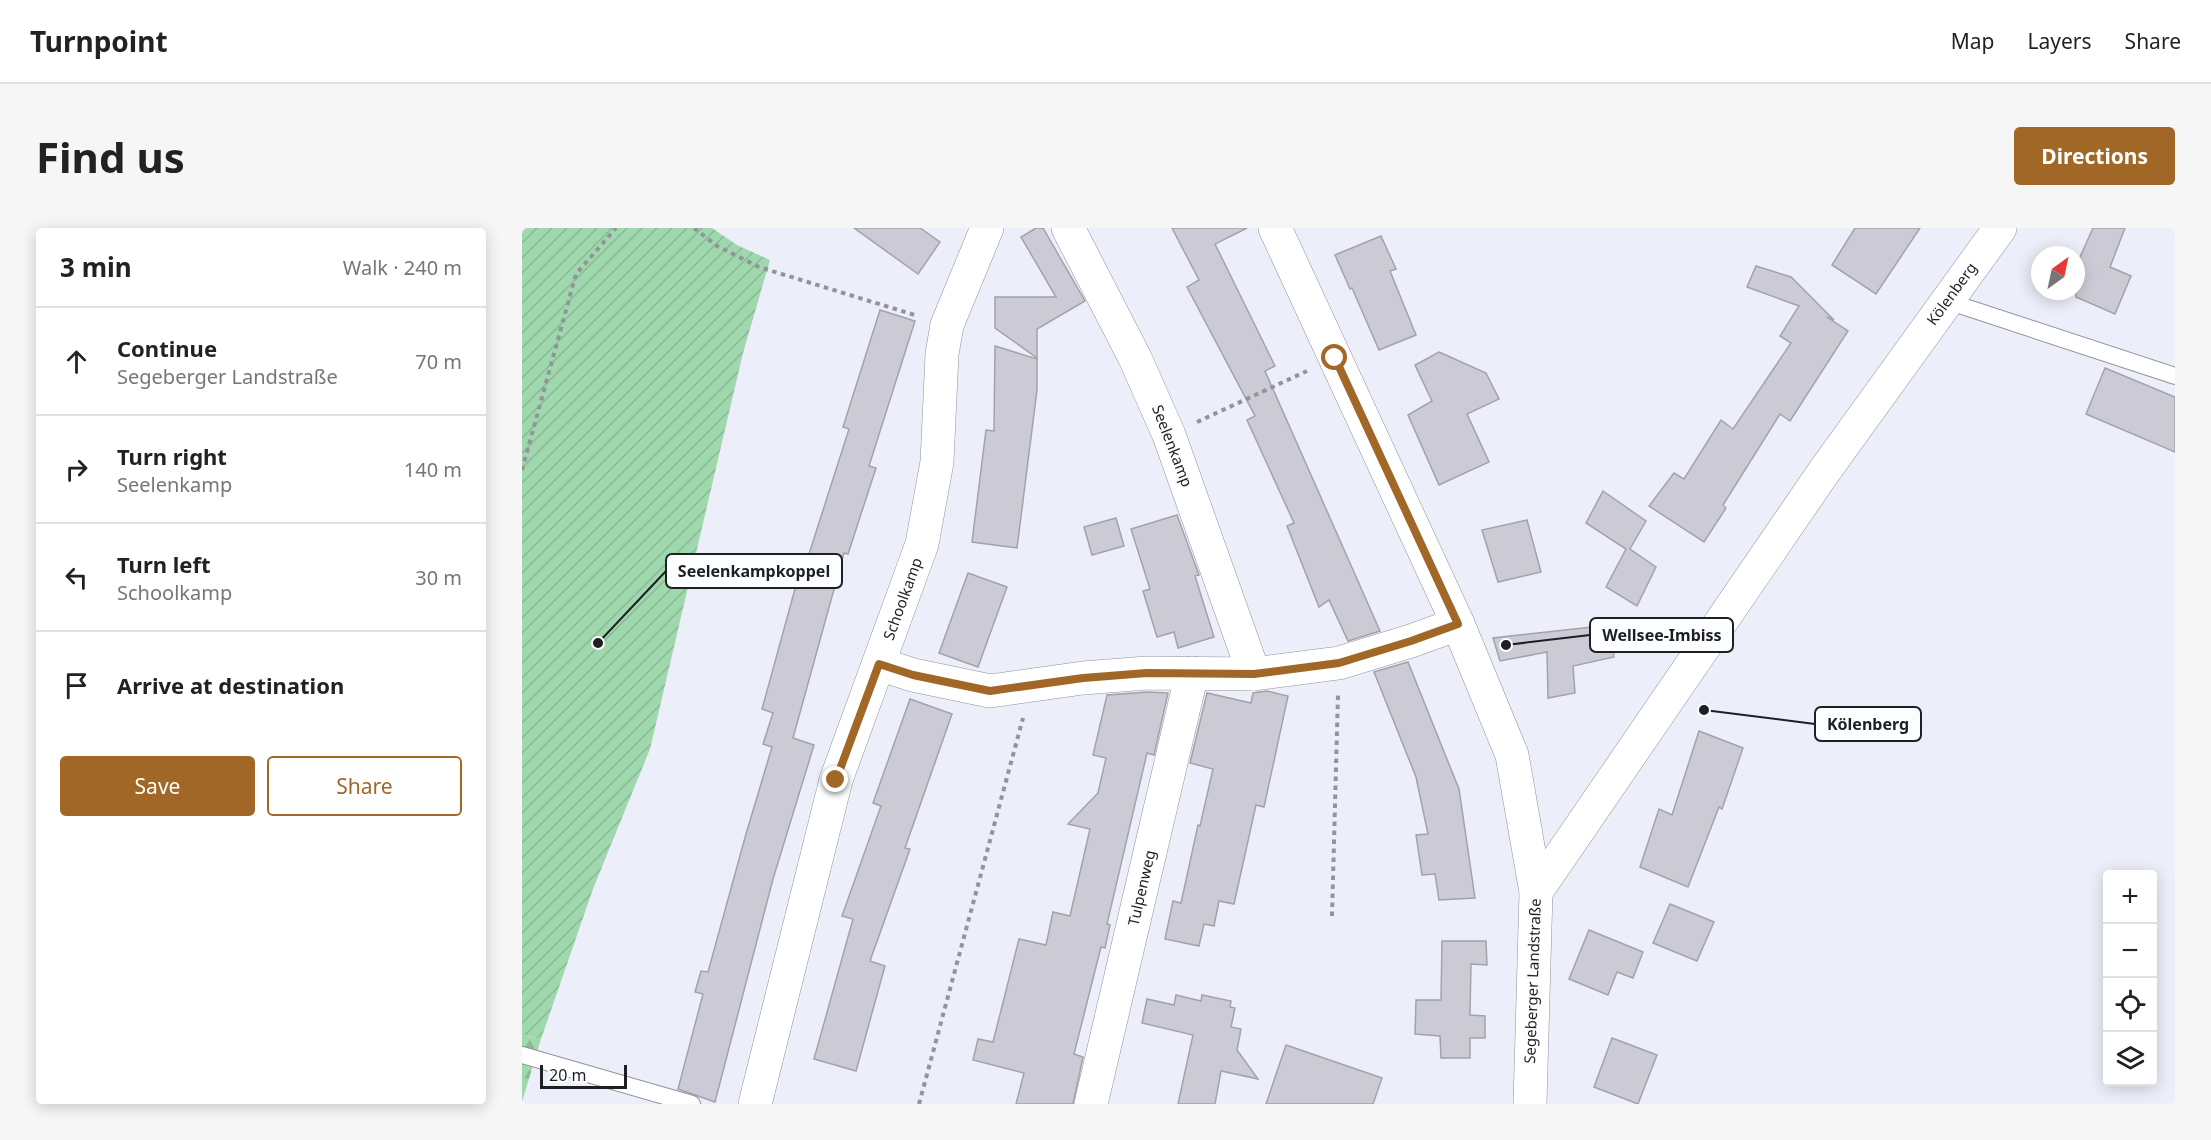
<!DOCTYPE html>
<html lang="en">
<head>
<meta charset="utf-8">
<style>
	:root { --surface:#fff; --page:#f6f6f6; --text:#222; --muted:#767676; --line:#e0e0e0; --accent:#a16726 }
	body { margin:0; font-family:"Noto Sans",sans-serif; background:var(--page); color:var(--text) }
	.controls { position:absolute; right:18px; bottom:18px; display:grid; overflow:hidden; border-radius:6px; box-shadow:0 3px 15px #0003 }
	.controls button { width:54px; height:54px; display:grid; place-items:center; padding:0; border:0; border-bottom:2px solid var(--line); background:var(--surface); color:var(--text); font:30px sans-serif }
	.compass { position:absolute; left:1509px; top:18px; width:54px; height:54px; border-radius:50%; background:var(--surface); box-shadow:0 3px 15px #0003; rotate:33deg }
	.scale { position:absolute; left:18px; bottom:15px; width:87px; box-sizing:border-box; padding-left:6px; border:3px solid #1e1f22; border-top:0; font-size:16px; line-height:21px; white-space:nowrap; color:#1e1f22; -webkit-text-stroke:4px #fcfdff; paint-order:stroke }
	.stop { position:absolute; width:18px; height:18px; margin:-14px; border:4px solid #a16726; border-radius:50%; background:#fff }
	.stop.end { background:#a16726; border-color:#fff; box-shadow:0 2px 6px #0008 }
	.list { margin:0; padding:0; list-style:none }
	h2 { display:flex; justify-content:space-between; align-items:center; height:78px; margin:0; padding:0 24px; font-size:26px }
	h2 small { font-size:20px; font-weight:400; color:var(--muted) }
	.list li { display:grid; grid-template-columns:39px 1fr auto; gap:18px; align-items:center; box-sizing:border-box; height:108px; padding:0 24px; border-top:2px solid var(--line) }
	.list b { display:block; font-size:22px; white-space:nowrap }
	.list p { margin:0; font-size:20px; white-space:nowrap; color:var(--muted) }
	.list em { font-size:20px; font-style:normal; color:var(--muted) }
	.actions { display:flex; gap:12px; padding:18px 24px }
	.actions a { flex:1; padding:14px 0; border:2px solid var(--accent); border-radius:6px; text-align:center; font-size:21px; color:var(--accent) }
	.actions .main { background:var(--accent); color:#fff }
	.icon { flex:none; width:33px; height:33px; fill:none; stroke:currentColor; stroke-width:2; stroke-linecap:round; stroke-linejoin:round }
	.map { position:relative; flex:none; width:1653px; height:876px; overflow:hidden; border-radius:6px }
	header { display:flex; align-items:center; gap:36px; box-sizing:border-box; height:84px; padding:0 30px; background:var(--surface); border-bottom:2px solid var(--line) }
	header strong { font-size:28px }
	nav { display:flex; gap:33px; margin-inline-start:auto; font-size:21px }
	.intro { display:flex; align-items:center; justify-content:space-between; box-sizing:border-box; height:144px; padding:0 36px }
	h1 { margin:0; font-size:42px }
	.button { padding:15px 27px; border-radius:6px; background:var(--accent); color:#fff; font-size:21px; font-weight:700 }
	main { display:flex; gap:36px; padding:0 36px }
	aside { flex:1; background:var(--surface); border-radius:6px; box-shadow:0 3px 15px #0003 }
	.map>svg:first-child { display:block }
	.forest { fill:url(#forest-firs) }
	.garden { fill:url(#garden-furrows) }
	.building { fill:#cccbd5; stroke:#a3a2ab; stroke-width:1.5 }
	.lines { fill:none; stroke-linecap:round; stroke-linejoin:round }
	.service-casing { stroke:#90929b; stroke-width:18 }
	.minor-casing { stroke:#90929b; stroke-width:34 }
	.path { stroke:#92949b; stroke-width:4; stroke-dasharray:4.5 4.5; stroke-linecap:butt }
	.service { stroke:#fff; stroke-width:16 }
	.minor { stroke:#fff; stroke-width:33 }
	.route { stroke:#a16726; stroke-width:8 }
	.labels { text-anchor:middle; stroke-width:4.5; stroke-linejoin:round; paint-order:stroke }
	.street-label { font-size:15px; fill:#1e1f22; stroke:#fcfdff }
	.leader { fill:none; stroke:#1e1f22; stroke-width:2 }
	.callout-dot { fill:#1e1f22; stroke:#fcfdff; stroke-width:2 }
	.callout { fill:#fcfdff; stroke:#1e1f22; stroke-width:2 }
	.callout-label { font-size:16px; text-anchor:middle; font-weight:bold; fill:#1e1f22 }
</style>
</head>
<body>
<header>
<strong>Turnpoint</strong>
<nav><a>Map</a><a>Layers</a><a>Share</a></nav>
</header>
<div class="intro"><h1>Find us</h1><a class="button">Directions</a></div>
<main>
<aside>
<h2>3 min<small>Walk · 240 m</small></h2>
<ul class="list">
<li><svg class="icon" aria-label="ahead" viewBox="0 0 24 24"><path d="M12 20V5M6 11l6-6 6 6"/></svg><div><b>Continue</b><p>Segeberger Landstraße</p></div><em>70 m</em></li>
<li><svg class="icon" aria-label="right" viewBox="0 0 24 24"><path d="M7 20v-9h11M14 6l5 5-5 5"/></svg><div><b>Turn right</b><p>Seelenkamp</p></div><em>140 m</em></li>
<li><svg class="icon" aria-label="left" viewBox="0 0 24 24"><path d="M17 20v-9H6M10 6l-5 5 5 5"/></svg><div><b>Turn left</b><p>Schoolkamp</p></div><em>30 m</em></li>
<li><svg class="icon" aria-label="arrive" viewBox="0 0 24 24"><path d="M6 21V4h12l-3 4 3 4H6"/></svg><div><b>Arrive at destination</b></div></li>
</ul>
<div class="actions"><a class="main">Save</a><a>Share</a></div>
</aside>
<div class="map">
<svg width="1653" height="876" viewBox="0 0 1653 876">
	<defs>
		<pattern id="forest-firs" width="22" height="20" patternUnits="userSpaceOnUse" patternTransform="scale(1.5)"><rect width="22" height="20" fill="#a0d8ad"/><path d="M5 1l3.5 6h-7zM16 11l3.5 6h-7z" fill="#89b995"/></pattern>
		<pattern id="garden-furrows" width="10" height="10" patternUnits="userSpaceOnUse" patternTransform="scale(1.5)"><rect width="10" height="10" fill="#a0d8ad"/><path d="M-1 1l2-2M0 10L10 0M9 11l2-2" fill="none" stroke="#89b995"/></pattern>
	</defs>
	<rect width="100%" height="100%" fill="#eceff9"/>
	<path class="forest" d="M0,807L19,811L0,874Z"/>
	<path class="garden" d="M0,0H190L215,17L248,32L221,125L128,521L71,661L19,811L0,807Z"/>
	<g class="building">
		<path d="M332,0H398L418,14L396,46Z"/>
		<path d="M514,0H521L563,73L515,101V130L473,100V69H534L499,9Z"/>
		<path d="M650,0H725L693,16L753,138L743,143L858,403L826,413L807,372L797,379L765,298L772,295L725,192L733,188L665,59L677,52Z"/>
		<path d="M1333,0H1398L1354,66L1310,37Z"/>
		<path d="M1571,0H1603L1588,39L1609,48L1593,86L1554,69V38Z"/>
		<path d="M859,8L874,41L868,43L894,107L857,122L830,60L828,61L813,27Z"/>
		<path d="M1234,38L1269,49L1312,92L1305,89L1326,103L1268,193L1258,186L1201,277L1204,280L1182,314L1127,278L1152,245L1162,251L1199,192L1211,201L1269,115L1258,108L1277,78L1225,59Z"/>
		<path d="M358,82L393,93L347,238L354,240L326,326L322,325L271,510L292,517L251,651L193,874L156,861L181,766L173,764L179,743L186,744L224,606L250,519L241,516L251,485L240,481L276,350L279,351L327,201L321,199Z"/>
		<path d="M473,118L515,131V162L495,320L450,314L464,202L472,203Z"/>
		<path d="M917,124L964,145L977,171L945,186L967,234L917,257L886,187L910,173L893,137Z"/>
		<path d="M1583,140L1653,169V224L1564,186Z"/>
		<path d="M1081,263L1124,293L1108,321L1134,339L1115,378L1084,359L1104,321L1064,295Z"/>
		<path d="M655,287L677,347L673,348L692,409L656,420L652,404L635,409L621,363L628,361L609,301Z"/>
		<path d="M594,290L602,318L570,327L562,299Z"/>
		<path d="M1005,292L1019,344L976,354L960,302Z"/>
		<path d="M446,345L485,359L456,439L417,425Z"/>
		<path d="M1088,397L1092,429L1051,438L1053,465L1026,470L1025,424L978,433L971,410Z"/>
		<path d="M886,434L937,561L953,670L917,672L913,646L900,647L894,607L906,606L894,549L852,444Z"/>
		<path d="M745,463L766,468L742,579L734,577L712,676L697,673L692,698L682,696L677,718L643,711L651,673L659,675L676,597L678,598L691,541L668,535L685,465L729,475L731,465Z"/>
		<path d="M626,464L646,465L632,527L625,525L585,696L588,697L583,720L579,719L552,826L561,829L551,876H494L502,845L451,832L456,811L471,814L497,711L524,717L531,684L548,688L568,601L546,596L576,565L584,530L571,527L585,467Z"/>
		<path d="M388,471L430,486L383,620L388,621L348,733L363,738L334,843L292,831L331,691L320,688L359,578L351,575Z"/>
		<path d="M1177,503L1221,520L1200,581L1197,579L1166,659L1118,639L1137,581L1150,587Z"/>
		<path d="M1148,676L1192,694L1175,733L1131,715Z"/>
		<path d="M1067,702L1121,724L1111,750L1095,744L1086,767L1047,751Z"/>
		<path d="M920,713H964L965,737L949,736L948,787L963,788V810H948V830H919L918,808L893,806L894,772H919Z"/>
		<path d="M654,767L679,773L680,767L709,773L708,779L713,780L709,799L719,801L715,822L736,851L699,843L693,876H656L671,807L620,795L625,771L652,777Z"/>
		<path d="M1090,810L1135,827L1116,876L1072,859Z"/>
		<path d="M764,817L860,850L851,876H744Z"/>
	</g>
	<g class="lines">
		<g class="service-casing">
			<g id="service">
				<path d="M1425,73L1653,148"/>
				<path d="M0,827L170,876"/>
			</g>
		</g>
		<g class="minor-casing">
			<g id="minor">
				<path d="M546,0L613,130L647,207L732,446"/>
				<path d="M753,0L936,396L990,527L1014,664L1008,876"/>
				<path d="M357,436L391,447L468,463L561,450L625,445L732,446L817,435L889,413L936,396"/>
				<path d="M1014,664L1301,245L1478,0"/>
				<path d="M233,876L314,552L400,316L415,234L420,126L425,97L465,0"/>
				<path d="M569,876L670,445"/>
			</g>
		</g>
		<g class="path">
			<path d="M172,0L195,18L237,39L396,88"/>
			<path d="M675,194L785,143"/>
			<path d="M0,242L54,46L94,0"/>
			<path d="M810,688L816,466"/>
			<path d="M397,876L501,490"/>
		</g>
		<use href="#service" class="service"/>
		<use href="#minor" class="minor"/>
	</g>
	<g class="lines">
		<path class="route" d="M314,552L357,436L391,447L468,463L561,450L625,445L732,446L817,435L889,413L936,396L813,130"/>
	</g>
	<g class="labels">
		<g class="street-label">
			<text transform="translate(1430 66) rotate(-54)" y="5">Kölenberg</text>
			<text transform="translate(650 218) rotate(69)" y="5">Seelenkamp</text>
			<text transform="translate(381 371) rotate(-70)" y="5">Schoolkamp</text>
			<text transform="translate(620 660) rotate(-77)" y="5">Tulpenweg</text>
			<text transform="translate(1011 753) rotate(-88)" y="5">Segeberger Landstraße</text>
		</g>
	</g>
	<path class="leader" d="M76 415L144 343M984 417L1068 407M1182 482L1293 496"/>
	<g class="callout-dot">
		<circle cx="76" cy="415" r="6"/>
		<circle cx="984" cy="417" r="6"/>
		<circle cx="1182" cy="482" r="6"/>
	</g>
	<g class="callout">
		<rect x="144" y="326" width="176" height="34" rx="6"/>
		<rect x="1068" y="390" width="143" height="34" rx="6"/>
		<rect x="1293" y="479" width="106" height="34" rx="6"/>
	</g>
	<g class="callout-label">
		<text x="232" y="349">Seelenkampkoppel</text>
		<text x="1140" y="413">Wellsee-Imbiss</text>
		<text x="1346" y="502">Kölenberg</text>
	</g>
</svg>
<div class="controls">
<button>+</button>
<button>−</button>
<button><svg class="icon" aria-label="locate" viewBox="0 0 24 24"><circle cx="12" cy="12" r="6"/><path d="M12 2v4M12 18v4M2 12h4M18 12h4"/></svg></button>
<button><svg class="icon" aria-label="layers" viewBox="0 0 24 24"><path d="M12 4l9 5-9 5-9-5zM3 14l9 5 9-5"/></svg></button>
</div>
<svg class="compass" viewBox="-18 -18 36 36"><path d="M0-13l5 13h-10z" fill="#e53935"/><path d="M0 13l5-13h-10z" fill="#767676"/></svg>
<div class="scale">20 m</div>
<div class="stop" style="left:813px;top:130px"></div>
<div class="stop end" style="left:314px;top:552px"></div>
</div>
</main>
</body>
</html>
